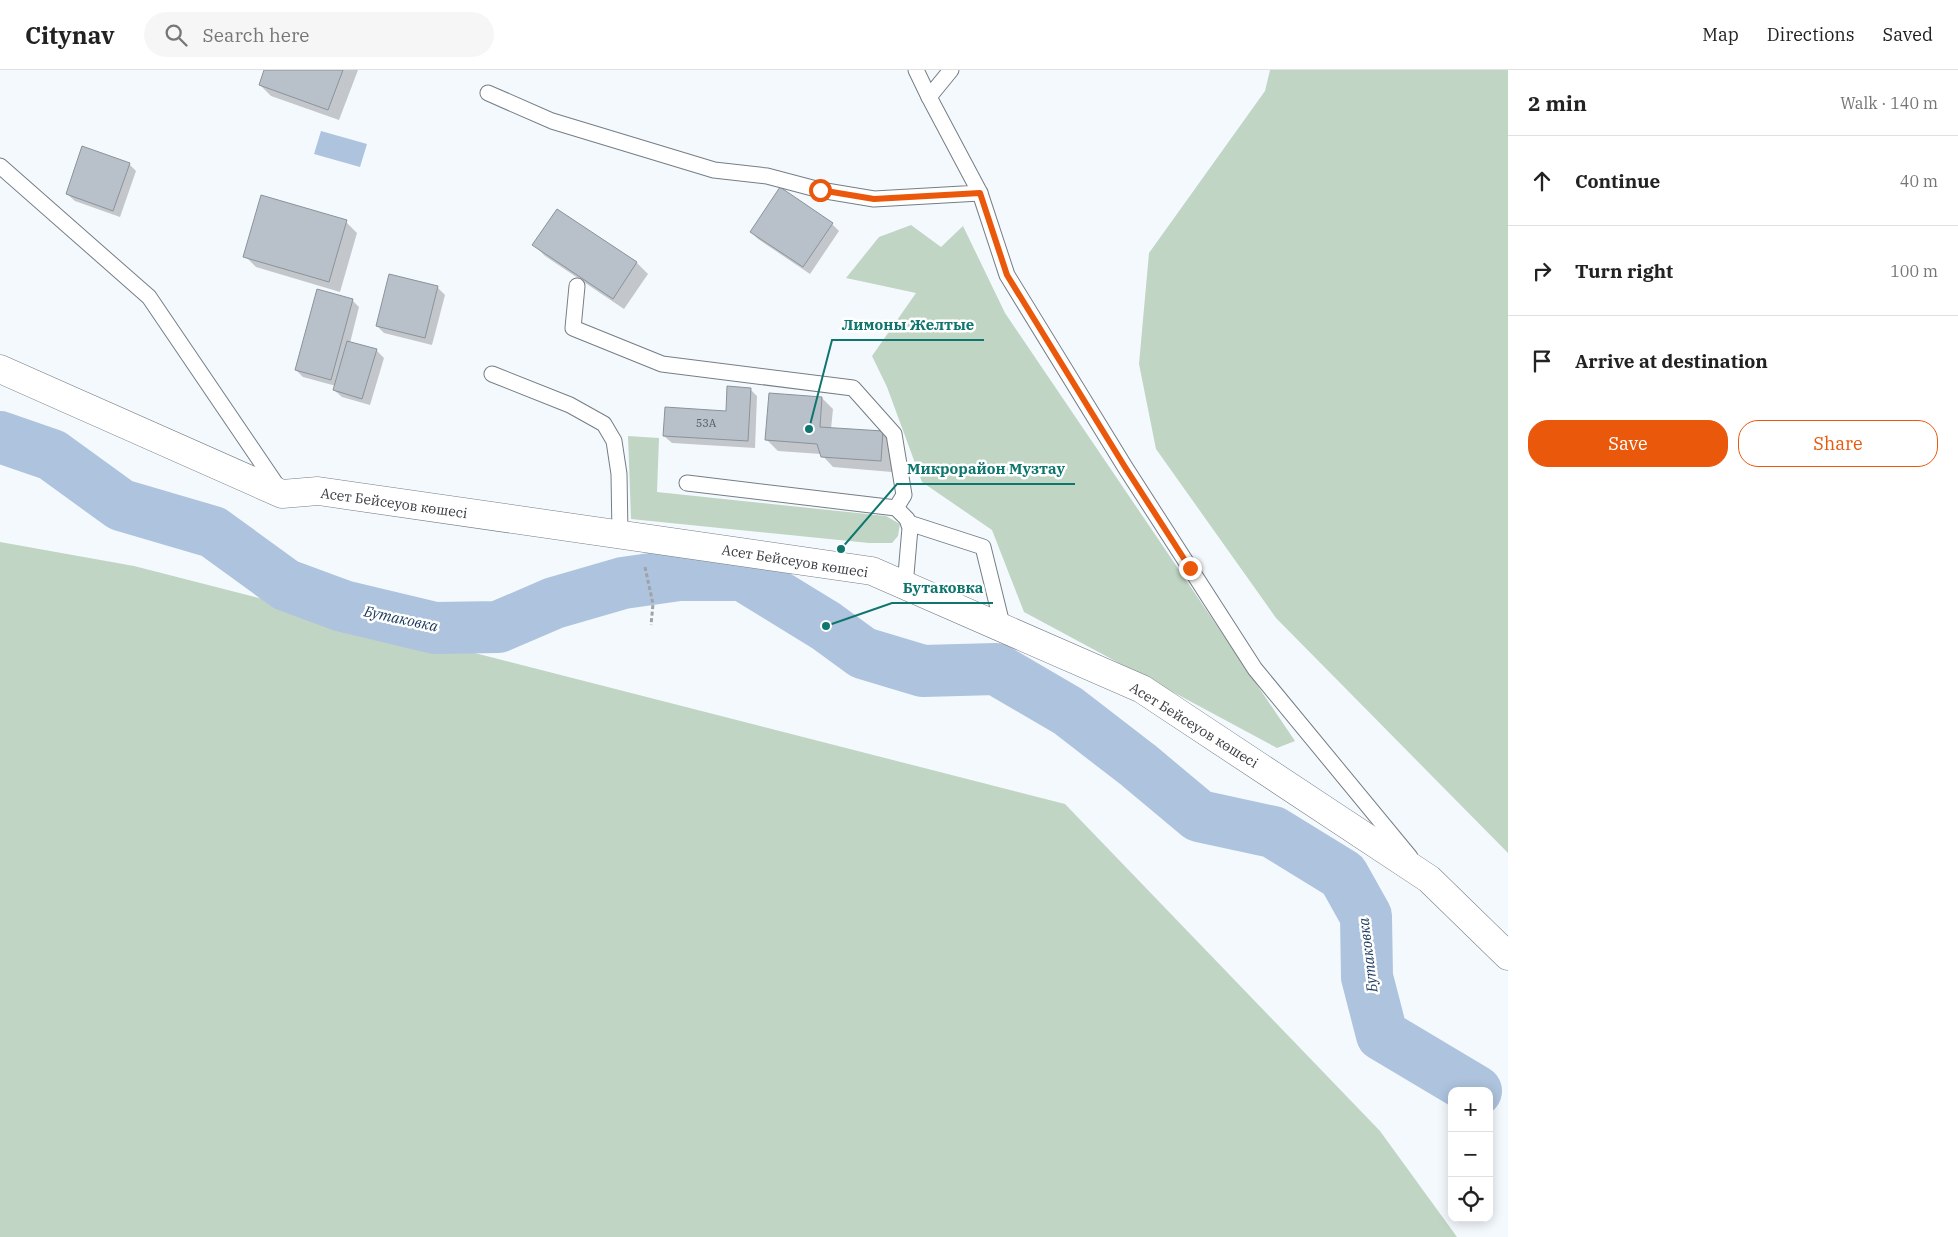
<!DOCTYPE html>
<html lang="en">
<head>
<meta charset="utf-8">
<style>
	:root { --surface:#fff; --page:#f6f6f6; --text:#222; --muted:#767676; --line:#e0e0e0; --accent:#ea580c }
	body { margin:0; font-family:"IBM Plex Serif",serif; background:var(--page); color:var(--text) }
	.controls { position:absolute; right:15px; bottom:15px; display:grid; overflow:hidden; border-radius:10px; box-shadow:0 2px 12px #0003 }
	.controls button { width:45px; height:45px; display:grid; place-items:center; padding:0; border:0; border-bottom:1px solid var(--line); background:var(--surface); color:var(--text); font:25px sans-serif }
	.stop { position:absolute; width:15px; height:15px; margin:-11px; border:4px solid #ea580c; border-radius:50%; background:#fff }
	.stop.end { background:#ea580c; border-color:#fff; box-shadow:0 1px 5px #0008 }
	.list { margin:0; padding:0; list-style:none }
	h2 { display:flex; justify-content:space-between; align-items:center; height:65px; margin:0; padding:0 20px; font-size:21px }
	h2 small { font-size:16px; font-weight:400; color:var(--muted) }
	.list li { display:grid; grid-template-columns:32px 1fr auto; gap:15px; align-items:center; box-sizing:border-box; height:90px; padding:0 20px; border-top:1px solid var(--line) }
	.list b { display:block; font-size:19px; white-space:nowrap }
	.list em { font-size:16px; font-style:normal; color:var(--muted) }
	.actions { display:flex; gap:10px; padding:15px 20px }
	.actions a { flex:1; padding:11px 0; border:1px solid var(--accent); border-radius:20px; text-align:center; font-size:18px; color:var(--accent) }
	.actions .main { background:var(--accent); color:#fff }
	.icon { flex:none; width:28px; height:28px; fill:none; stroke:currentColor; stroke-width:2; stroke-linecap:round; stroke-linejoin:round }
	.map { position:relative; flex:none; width:1508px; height:1167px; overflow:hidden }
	header { display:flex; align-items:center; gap:30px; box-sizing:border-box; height:70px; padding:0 25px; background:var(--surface); border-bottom:1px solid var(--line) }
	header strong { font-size:24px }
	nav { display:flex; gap:28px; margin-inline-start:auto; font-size:18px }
	.search { width:350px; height:45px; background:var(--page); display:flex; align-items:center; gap:12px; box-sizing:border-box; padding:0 18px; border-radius:28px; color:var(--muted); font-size:19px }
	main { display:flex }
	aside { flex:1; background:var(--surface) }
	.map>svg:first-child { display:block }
	.green { fill:#c0d5c4 }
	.water { fill:#aec3dd }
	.shadow { fill:#0003 }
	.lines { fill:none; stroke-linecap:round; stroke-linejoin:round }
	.river { stroke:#aec3dd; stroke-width:52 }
	.building { fill:#b8c1c9; stroke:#8a939a }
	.service-casing { stroke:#757e85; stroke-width:17 }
	.tertiary-casing { stroke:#757e85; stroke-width:29 }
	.path { stroke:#9fa3a8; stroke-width:3; stroke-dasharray:4 2.5; stroke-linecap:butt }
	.service { stroke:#fff; stroke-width:15 }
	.tertiary { stroke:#fff; stroke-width:28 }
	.route { stroke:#ea580c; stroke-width:6 }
	.labels { text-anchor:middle; stroke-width:5; stroke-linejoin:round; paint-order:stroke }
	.number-label { font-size:11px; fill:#585c62 }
	.street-label { font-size:14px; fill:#383b3f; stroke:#fff }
	.water-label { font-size:15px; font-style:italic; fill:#17375b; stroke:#fff }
	.leader { fill:none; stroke:#0f766e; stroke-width:2 }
	.callout-dot { fill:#0f766e; stroke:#fff; stroke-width:2 }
	.callout-label { font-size:15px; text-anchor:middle; font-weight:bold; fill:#0f766e; stroke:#fff; stroke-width:5; stroke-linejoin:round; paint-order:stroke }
</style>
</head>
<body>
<header>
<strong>Citynav</strong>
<div class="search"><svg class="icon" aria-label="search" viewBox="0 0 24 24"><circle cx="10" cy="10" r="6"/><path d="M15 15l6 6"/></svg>Search here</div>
<nav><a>Map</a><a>Directions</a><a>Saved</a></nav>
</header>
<main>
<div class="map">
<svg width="1508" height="1167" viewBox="0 0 1508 1167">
	<rect width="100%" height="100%" fill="#f4f9fe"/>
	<g class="green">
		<path d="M1270,0H1508V783L1276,548L1156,379L1139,294L1149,183L1265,21Z"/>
		<path d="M911,155L941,177L963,156L1005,243L1295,671L1277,678L1024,542L992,460L922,412L887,317L872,286L916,223L846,208L879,167Z"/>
		<path d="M628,366L659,368L657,422L886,446L900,454L898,466L892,473H869L631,449Z"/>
		<path d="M0,472L134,496L1065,734L1380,1061L1457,1167H0Z"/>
	</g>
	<path class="water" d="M321,61L367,74L360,97L314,84Z"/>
	<g class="shadow">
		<path d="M266,0H358L339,50L271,26L260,15Z"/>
		<path d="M129,94L136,101L120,147L75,131L67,124Z"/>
		<path d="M557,141L637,193L648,204L624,239L545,186L534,175Z"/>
		<path d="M346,152L357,163L340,222L256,197L245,186Z"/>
		<path d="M832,154L839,161L810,204L758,169L751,162Z"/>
		<path d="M437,217L445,225L432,275L384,263L377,256Z"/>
		<path d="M352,230L359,237L350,273L376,280L384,288L370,335L342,327L334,320L336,316L303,307L296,300Z"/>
		<path d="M750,319L757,326L755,378L672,373L664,366L727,342Z"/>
		<path d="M822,328L833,339L831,359L883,362L894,374L892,402L833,397L821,384L778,381L767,370Z"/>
	</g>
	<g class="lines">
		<path class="river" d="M0,367L52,385L121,435L213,462L286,515L343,536L435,558L498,557L554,533L623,513L679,505H743L826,556L863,583L923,601L996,599L1068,641L1138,695L1199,746L1273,762L1343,805L1366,846L1367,907L1382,965L1476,1021"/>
	</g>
	<g class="building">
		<path d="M264,0H343L328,40L259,15Z"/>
		<path d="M82,76L130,93L113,141L66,124Z"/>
		<path d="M780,117L833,153L803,197L750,162Z"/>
		<path d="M261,125L347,150L329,212L243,187Z"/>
		<path d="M557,139L637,192L613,229L532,175Z"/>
		<path d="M389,204L438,216L425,268L376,256Z"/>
		<path d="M317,219L353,229L331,310L295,300Z"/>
		<path d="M347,271L377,279L362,329L333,320Z"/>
		<path d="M727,316L751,318L748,371L663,366L665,337L726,341Z"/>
		<path d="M769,323L822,327L820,357L883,361L881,391L821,387L817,374L765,370Z"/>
	</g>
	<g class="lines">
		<g class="service-casing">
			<g id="service">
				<path d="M916,0L929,27"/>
				<path d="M488,23L552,51L714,100L767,106L820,120L874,129L980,123L929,27L951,0"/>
				<path d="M0,96L149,227L280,420"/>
				<path d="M980,123L1007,205L1125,397L1255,599L1410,787"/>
				<path d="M577,216L573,258L662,294L853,318L894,364L904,425L896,438"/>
				<path d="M492,304L570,335L604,354L614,371L619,404L620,465"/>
				<path d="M687,413L896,438L907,449L910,458L905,516"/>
				<path d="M909,453L983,477L1003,558"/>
			</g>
		</g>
		<g class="tertiary-casing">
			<path id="tertiary" d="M0,299L282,424L318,421L872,501L1142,619L1429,809L1508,886"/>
		</g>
		<path class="path" d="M645,497L653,534L651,555"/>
		<use href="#service" class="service"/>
		<use href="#tertiary" class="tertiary"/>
	</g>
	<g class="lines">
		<path class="route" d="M820,120L874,129L980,123L1007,205L1125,397L1190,498"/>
	</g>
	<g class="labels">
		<g class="number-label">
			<text x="706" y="357">53А</text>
		</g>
		<g class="street-label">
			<text transform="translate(394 433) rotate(8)" y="5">Асет Бейсеуов көшесі</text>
			<text transform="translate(795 491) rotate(9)" y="5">Асет Бейсеуов көшесі</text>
			<text transform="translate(1194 655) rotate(32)" y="5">Асет Бейсеуов көшесі</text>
		</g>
		<g class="water-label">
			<text transform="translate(401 549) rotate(12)" y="5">Бутаковка</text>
			<text transform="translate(1368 885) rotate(-97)" y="5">Бутаковка</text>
		</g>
	</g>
	<path class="leader" d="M809 359L832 270H984M841 479L897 414H1075M826 556L892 533H993"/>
	<g class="callout-dot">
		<circle cx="809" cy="359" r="5"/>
		<circle cx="841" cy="479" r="5"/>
		<circle cx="826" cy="556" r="5"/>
	</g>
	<g class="callout-label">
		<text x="908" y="260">Лимоны Желтые</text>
		<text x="986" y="404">Микрорайон Музтау</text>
		<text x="943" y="523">Бутаковка</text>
	</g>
</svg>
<div class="controls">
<button>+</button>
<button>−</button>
<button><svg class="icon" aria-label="locate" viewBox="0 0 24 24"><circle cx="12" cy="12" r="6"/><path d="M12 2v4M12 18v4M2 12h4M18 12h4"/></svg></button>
</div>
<div class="stop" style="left:820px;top:120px"></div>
<div class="stop end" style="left:1190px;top:498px"></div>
</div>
<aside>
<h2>2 min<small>Walk · 140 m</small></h2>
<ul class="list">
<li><svg class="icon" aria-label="ahead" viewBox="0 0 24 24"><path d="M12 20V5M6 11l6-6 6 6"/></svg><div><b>Continue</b></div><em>40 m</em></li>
<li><svg class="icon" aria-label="right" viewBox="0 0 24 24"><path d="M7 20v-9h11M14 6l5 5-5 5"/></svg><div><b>Turn right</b></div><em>100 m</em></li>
<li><svg class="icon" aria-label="arrive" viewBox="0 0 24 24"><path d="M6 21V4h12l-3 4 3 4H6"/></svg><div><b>Arrive at destination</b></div></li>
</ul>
<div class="actions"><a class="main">Save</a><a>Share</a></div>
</aside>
</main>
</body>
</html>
